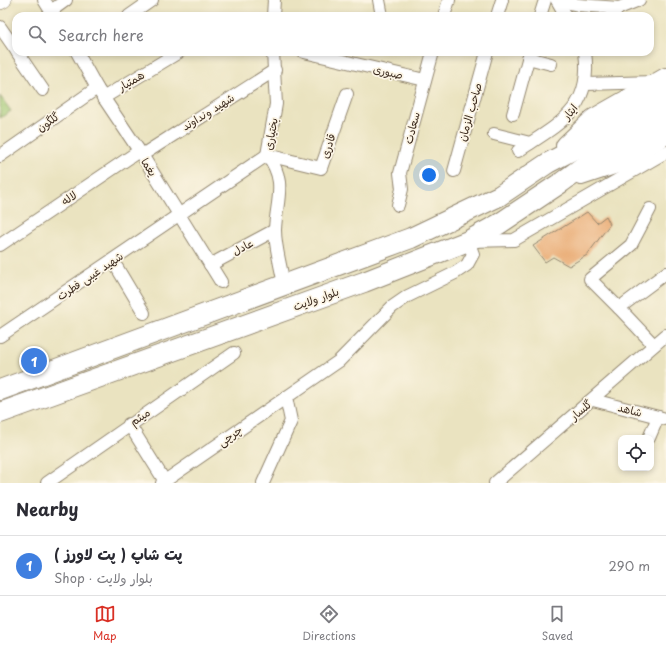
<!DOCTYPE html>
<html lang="en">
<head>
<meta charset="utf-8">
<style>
	:root { --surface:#fff; --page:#f7f7f7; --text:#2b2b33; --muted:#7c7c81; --line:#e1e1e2; --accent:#d93025 }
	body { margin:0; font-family:"Playpen Sans","Playpen Sans Arabic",sans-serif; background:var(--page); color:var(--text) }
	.controls { position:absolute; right:12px; bottom:12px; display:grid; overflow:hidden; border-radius:8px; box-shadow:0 2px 6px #0003 }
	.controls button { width:36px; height:36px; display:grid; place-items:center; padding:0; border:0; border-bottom:1px solid var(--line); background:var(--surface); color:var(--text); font:20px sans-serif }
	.you { position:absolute; left:429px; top:175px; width:14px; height:14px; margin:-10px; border:3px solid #fff; border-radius:50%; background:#1a73e8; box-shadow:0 0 0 6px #1a73e833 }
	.badge { display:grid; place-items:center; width:26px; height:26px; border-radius:50%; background:var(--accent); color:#fff; font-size:13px; font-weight:700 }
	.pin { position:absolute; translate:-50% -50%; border:2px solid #fff; box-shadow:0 1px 4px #0006 }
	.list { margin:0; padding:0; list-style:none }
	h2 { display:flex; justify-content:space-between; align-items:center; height:52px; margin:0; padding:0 16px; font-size:17px }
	h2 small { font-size:13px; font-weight:400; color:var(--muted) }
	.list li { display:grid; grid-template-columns:26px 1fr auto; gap:12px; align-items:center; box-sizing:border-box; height:60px; padding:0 16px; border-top:1px solid var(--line) }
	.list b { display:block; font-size:15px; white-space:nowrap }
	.list p { margin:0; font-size:13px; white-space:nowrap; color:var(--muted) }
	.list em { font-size:13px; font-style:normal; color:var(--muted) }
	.icon { flex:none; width:22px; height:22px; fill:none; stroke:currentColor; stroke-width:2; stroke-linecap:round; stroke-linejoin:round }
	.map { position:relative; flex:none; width:666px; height:483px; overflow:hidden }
	.search { position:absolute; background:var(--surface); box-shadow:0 2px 6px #0003; left:12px; right:12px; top:12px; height:44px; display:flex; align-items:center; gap:10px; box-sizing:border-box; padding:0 14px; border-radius:12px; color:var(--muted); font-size:15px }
	.sheet { height:112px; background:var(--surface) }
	nav { display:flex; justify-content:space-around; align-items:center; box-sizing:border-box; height:56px; border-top:1px solid var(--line); background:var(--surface); font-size:11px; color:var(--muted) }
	nav a { display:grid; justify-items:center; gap:2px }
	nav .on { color:var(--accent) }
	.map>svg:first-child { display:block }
	.green { fill:#a1c873; stroke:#6e7948 }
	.building { fill:#ebb17d }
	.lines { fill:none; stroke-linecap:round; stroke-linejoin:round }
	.minor-casing { stroke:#92866f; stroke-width:14 }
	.tertiary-casing { stroke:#92866f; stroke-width:16 }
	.trunk-casing { stroke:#92866f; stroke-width:22 }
	.minor { stroke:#fff; stroke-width:12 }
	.tertiary { stroke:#fff; stroke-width:15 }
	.trunk { stroke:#fff; stroke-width:20 }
	.labels { text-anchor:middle; stroke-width:3.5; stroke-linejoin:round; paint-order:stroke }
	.street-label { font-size:11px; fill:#3b2a1e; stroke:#fcf5e5 }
</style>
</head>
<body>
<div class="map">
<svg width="666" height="483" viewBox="0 0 666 483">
	<rect width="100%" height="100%" fill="#fcf5e5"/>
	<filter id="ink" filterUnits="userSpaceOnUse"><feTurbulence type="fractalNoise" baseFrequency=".025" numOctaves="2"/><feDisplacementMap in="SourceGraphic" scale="8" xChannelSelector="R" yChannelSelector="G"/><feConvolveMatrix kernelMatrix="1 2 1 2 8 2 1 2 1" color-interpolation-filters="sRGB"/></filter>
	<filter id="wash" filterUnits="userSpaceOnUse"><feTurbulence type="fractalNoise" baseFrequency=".012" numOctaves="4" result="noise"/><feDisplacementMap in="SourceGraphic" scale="16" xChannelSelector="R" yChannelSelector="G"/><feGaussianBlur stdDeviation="0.9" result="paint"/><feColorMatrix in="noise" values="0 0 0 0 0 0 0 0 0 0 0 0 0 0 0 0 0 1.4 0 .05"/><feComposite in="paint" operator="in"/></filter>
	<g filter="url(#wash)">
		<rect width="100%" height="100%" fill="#eae3c0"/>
		<path class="green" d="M0,96L11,111L0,118Z"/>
		<g id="blocks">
			<path class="building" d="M587,212L597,223L606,216L610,224L587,255L569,266L553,257L545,262L533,246Z"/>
		</g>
	</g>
	<g filter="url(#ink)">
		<use href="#blocks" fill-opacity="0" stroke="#92866f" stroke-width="1"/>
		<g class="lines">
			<g class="minor-casing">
				<g id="minor">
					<path d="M44,0L54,16"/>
					<path d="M379,0L382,16"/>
					<path d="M557,0L578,5L619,8"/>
					<path d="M557,0L566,16"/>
					<path d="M51,11L66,0"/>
					<path d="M129,16L152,0"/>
					<path d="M273,16L274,0"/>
					<path d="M444,16L449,0"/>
					<path d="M497,16L502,0"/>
					<path d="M540,16L545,0"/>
					<path d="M611,16L619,8L639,0"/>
					<path d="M0,27L16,50"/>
					<path d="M17,52L43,90"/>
					<path d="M77,52L97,88L142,155L221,282"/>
					<path d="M273,52L276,104L267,155C288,181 276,201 275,230C275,247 281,267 284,285"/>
					<path d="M304,52L425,80"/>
					<path d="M528,58L551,64"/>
					<path d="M586,84L654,82"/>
					<path d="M103,98L179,52"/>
					<path d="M513,114L530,52"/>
					<path d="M494,134L530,143"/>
					<path d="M518,151C559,124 593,109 585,52"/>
					<path d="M142,155L275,70"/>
					<path d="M0,156L97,88"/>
					<path d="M454,171L487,52"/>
					<path d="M398,205L402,189L400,173L433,52"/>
					<path d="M0,245L139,151"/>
					<path d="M113,261L144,313"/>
					<path d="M210,265L275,230"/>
					<path d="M619,308L590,279L631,245L650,209"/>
					<path d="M0,336L267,155L321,168L347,94"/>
					<path d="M654,345L619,308L666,273"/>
					<path d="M593,400L666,419"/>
					<path d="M129,424L166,483"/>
					<path d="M649,438L658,417"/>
					<path d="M47,483L234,353"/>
					<path d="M162,483L339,361L392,307L408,296L455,273L467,265L473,254L468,241L514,240L666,152"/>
					<path d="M263,483L291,421L286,397"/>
					<path d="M495,483L666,335"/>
				</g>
			</g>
			<g class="tertiary-casing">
				<path id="tertiary" d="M0,2L4,0"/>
			</g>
			<g class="trunk-casing">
				<g id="trunk">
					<path d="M566,146L594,119L666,78"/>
					<path d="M581,175L617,163L666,134"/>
					<path d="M0,390L411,238L499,196L548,163L605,133L666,97"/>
					<path d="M0,413L364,282L468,241L499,224L562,182L612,145L666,113"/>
				</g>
			</g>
			<use href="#minor" class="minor"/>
			<use href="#tertiary" class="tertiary"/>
			<use href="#trunk" class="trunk"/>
		</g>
	</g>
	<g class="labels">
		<g class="street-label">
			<text transform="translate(388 72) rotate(13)" y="4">صبوری</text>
			<text transform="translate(131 81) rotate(-31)" y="4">همتیار</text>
			<text transform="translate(208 112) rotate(-32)" y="4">شهید ونداوند</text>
			<text transform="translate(470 112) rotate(-74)" y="4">صاحب الزمان</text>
			<text transform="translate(570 112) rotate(-50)" y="4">ایثار</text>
			<text transform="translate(48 122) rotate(-35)" y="4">گلگون</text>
			<text transform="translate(412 128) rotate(-75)" y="4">سعادت</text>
			<text transform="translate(271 134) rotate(-80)" y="4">بختیاری</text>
			<text transform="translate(328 146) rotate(-72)" y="4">قادری</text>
			<text transform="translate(149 167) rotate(58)" y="4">یغما</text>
			<text transform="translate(69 198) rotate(-34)" y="4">لاله</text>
			<text transform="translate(243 247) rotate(-28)" y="4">عادل</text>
			<text transform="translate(90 276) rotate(-34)" y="4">شهید غیبی فطرت</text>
			<text transform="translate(316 299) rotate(-20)" y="4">بلوار ولایت</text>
			<text transform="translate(581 410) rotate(-40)" y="4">گلسار</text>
			<text transform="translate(630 410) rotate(15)" y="4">شاهد</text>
			<text transform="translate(140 417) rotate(-34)" y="4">میثم</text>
			<text transform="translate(230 436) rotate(-35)" y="4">چرچی</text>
		</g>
	</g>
</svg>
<div class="controls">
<button><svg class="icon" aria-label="locate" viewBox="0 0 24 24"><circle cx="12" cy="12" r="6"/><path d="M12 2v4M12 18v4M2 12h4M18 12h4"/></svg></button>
</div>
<div class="you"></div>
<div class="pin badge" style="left:34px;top:361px;background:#3f7fe0">1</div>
<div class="search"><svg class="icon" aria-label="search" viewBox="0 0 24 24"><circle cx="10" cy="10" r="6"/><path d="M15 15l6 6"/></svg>Search here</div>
</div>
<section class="sheet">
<h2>Nearby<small></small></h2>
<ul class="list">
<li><span class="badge" style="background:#3f7fe0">1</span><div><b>پت شاپ ( پت لاورز )</b><p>Shop · بلوار ولایت</p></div><em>290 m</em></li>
</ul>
</section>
<nav>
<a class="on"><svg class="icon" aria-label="map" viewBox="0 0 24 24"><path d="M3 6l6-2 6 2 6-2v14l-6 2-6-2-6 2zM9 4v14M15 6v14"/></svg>Map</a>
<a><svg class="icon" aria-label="directions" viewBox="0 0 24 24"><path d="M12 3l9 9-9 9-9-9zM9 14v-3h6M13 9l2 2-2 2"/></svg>Directions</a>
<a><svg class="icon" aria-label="saved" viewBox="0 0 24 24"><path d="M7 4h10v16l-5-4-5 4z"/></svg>Saved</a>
</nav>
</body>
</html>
